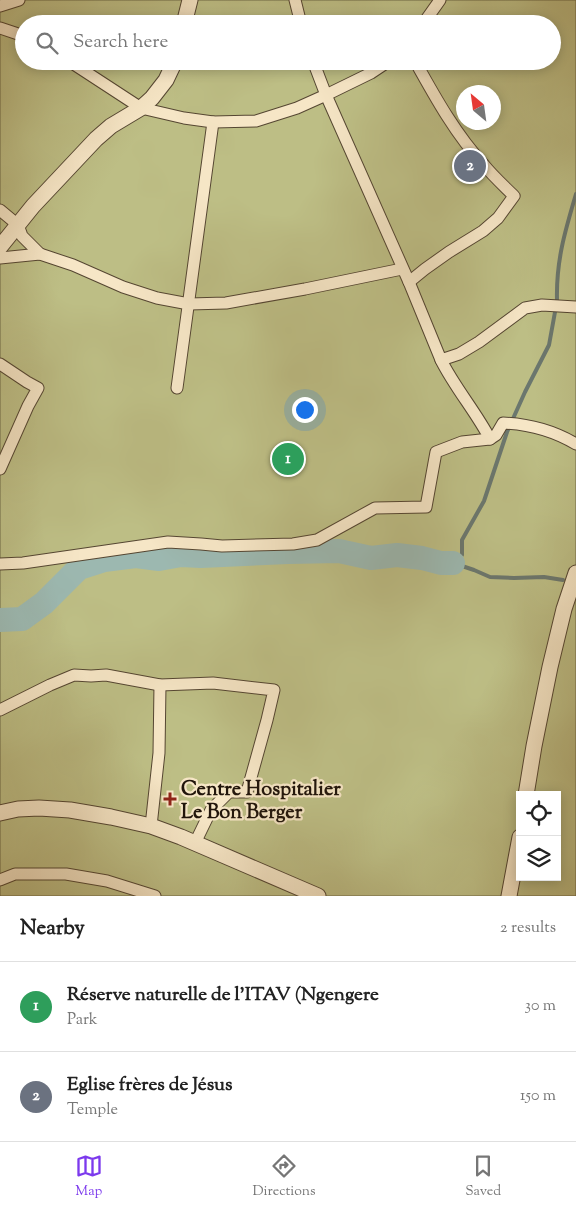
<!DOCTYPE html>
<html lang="en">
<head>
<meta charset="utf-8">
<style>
	:root { --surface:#fff; --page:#f6f6f6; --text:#222; --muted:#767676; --line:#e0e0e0; --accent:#7c3aed }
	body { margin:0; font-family:"Sorts Mill Goudy",serif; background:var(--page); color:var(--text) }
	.controls { position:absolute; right:15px; bottom:15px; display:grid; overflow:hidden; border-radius:0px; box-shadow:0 2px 12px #0003 }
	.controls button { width:45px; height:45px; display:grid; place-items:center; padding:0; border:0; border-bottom:1px solid var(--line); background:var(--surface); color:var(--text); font:25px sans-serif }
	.compass { position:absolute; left:456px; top:85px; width:45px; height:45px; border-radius:50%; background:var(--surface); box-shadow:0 2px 12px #0003; rotate:331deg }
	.you { position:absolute; left:304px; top:409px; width:18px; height:18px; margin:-12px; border:4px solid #fff; border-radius:50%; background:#1a73e8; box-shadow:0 0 0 8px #1a73e833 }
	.badge { display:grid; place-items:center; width:32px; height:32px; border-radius:50%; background:var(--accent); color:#fff; font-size:16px; font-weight:700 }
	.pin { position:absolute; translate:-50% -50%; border:2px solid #fff; box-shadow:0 1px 5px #0006 }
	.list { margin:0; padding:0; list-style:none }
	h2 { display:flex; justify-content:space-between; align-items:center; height:65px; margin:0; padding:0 20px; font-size:21px }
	h2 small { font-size:16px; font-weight:400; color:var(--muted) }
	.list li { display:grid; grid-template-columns:32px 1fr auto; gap:15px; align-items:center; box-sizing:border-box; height:90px; padding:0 20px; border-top:1px solid var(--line) }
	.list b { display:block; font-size:19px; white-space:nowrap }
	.list p { margin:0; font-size:16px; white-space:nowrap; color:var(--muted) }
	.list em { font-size:16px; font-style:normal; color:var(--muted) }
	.icon { flex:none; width:28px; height:28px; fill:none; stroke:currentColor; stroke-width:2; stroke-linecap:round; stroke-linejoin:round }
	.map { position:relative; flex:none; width:576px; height:896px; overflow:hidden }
	.search { position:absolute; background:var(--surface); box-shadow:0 2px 12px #0003; left:15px; right:15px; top:15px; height:55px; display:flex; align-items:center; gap:12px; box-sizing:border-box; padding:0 18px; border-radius:28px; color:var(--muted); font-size:19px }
	.sheet { height:245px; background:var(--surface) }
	nav { display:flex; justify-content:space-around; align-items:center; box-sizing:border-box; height:70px; border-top:1px solid var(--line); background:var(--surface); font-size:14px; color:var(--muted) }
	nav a { display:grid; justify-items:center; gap:2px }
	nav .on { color:var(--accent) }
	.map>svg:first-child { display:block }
	.green { fill:#bdbe85; stroke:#6f6a48; fill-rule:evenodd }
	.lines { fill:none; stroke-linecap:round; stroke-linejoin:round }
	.stream { stroke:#6b776e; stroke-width:4 }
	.river { stroke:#9cb8b0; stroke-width:24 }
	.minor-casing { stroke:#554632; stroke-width:13 }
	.tertiary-casing { stroke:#554632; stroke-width:17 }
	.minor { stroke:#f6e6c6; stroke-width:11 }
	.tertiary { stroke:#f6e6c6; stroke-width:15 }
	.poi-dot { fill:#8f2418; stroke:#f6e6c6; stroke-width:2 }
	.labels { text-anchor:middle; stroke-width:4.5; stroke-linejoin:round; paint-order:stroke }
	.poi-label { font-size:20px; font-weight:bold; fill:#21150b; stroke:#f6e6c6; text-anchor:start }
</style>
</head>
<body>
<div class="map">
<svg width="576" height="896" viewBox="0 0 576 896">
	<rect width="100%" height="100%" fill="#f1d8a8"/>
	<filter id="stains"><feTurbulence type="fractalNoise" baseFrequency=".004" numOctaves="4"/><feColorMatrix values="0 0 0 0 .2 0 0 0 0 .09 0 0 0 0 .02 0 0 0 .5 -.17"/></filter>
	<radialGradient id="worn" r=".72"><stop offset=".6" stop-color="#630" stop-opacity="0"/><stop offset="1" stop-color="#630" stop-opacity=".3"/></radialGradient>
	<path class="green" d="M0,0H576V896H0ZM24,24H552V61H24ZM464,92H494V122H464ZM520,795H557V877H520Z"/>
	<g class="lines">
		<g class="stream">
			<path d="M557,300C556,261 565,231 576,194"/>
			<path d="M555,312L549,345L525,392L507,432L484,501L462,540V555L453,563L474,570L490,577L514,578L544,577L563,580"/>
		</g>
		<path class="river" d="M0,620L22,619L44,603L79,568L104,560L136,556L159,559L181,555L201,556L288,552L339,551L371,558L397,555L422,558L441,563H453"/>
		<g class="minor-casing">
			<g id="minor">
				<path d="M295,0L301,24"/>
				<path d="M0,6L19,0"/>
				<path d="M423,24L440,0"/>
				<path d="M0,28L24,36"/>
				<path d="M69,61L141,108L184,118L213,122L256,121L297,108L326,95L371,73L389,61"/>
				<path d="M313,61L326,95L409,282L441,360L459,354L479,342L525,308L542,305L576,307"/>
				<path d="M0,210L18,225L22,236L40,254"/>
				<path d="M0,258L40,254L73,265L123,287L157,298L189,304L226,303L305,289L402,269"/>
				<path d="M409,282L425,269L449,252L483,231L498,218L514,196C504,186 493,176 484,165C456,135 435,97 415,61"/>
				<path d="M441,360C455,388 476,412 490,439"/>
				<path d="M0,364L27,382L38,388L28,406L0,469"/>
				<path d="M177,388L213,122"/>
				<path d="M0,564L23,563L168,542L201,544L222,546L293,544L317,540L375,508L426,507L436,452L462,442L490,439L496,435L503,423C528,424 554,431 576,444"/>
				<path d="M0,710L50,685L74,675L91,676L106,675L160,685L213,683L274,690L267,720L247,792H229L211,810L195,843"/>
				<path d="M151,826L159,753L160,685"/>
				<path d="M0,880L15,874H66L107,881L155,896"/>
			</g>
		</g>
		<g class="tertiary-casing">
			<g id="tertiary">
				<path d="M184,24L190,0"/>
				<path d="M0,247L33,206L96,139L111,126L141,108L152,98L166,80L175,61"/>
				<path d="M526,795L534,746L550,667L564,609L576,573"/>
				<path d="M0,813L18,809L39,808L70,810L111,817L151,826L181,837L318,896"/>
				<path d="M509,896L520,837"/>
			</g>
		</g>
		<use href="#minor" class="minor"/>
		<use href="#tertiary" class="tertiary"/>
	</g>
	<path class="poi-dot" d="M167.5 791.5h5v5h5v5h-5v5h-5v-5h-5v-5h5z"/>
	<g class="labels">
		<g class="poi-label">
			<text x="181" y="795">Centre Hospitalier<tspan x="181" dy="23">Le Bon Berger</tspan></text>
		</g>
	</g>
	<rect width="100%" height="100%" filter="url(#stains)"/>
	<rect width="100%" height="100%" fill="url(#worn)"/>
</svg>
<div class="controls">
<button><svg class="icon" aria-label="locate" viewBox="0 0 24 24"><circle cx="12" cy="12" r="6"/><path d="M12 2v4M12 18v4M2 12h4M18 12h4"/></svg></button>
<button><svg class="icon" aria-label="layers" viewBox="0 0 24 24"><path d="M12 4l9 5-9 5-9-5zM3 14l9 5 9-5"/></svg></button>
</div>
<svg class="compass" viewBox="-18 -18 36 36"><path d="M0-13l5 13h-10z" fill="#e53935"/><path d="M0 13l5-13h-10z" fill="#767676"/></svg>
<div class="you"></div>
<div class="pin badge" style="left:288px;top:459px;background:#2e9e5b">1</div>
<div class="pin badge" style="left:470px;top:166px;background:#6b7280">2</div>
<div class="search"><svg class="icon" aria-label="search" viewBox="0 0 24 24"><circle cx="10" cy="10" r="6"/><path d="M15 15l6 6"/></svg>Search here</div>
</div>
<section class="sheet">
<h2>Nearby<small>2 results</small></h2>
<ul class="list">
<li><span class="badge" style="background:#2e9e5b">1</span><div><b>Réserve naturelle de l'ITAV (Ngengere</b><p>Park</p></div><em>30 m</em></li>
<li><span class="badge" style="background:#6b7280">2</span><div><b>Eglise frères de Jésus</b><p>Temple</p></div><em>150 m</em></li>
</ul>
</section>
<nav>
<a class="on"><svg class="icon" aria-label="map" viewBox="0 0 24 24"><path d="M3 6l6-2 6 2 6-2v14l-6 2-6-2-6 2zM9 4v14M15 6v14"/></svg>Map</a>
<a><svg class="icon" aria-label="directions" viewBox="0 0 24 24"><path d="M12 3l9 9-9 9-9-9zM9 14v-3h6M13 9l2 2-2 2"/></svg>Directions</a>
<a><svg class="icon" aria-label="saved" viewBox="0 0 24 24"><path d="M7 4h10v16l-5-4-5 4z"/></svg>Saved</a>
</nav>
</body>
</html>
